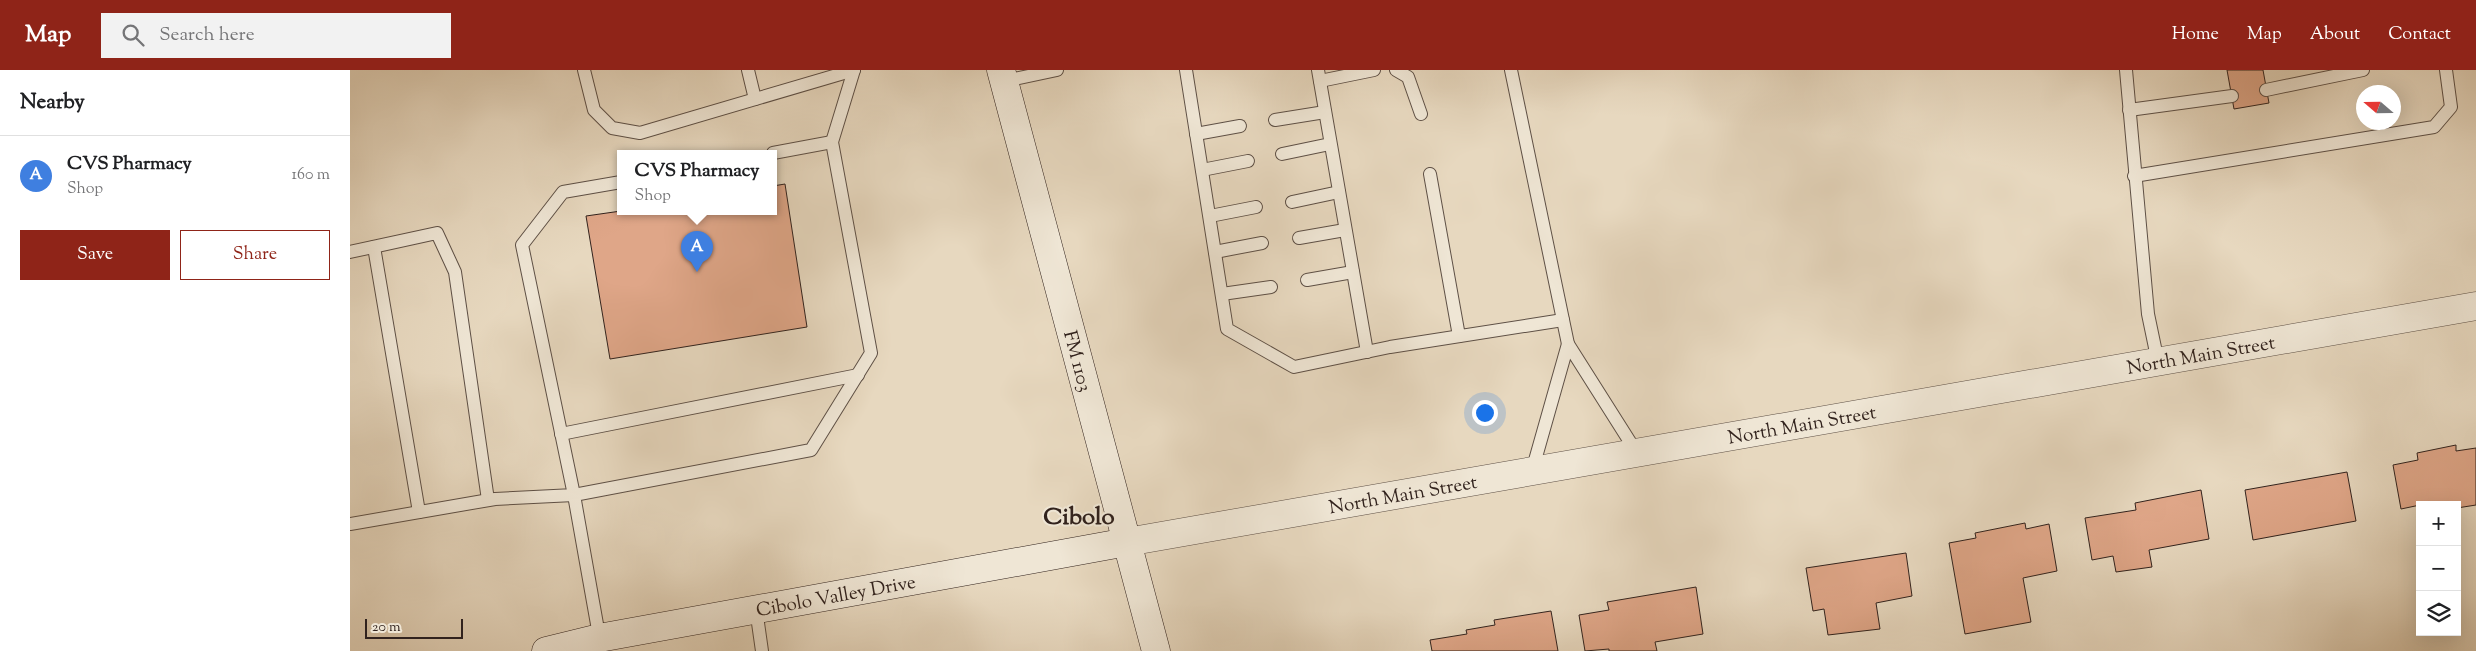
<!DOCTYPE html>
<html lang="en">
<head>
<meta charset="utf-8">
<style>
	:root { --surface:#fff; --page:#f2f2f2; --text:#202124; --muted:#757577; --line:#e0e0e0; --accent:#8f2418 }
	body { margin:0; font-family:"Sorts Mill Goudy",serif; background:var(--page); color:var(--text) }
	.controls { position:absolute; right:15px; bottom:15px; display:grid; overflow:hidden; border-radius:0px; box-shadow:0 5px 20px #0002 }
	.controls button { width:45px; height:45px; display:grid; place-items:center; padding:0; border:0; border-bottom:1px solid var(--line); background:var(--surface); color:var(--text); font:25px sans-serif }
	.compass { position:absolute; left:2006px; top:15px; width:45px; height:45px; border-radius:50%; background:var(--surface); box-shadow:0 5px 20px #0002; rotate:290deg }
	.scale { position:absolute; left:15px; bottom:12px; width:98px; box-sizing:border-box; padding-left:5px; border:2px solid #31221d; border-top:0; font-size:14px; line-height:18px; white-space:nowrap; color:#31221d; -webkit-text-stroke:4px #efe6d5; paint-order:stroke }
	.you { position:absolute; left:1134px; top:342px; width:18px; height:18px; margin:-12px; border:4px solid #fff; border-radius:50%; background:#1a73e8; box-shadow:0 0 0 8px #1a73e833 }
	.badge { display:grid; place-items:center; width:32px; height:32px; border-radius:50%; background:var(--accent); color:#fff; font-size:16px; font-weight:700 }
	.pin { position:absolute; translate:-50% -41px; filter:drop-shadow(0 1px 2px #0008) }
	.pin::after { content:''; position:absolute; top:26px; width:18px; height:15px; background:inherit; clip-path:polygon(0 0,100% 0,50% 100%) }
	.popup { position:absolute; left:267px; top:80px; width:160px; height:65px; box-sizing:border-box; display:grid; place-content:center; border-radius:0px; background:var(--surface); filter:drop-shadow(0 1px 4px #0005); font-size:16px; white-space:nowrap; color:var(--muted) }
	.popup b { font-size:19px; color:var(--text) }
	.popup::after { content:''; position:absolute; left:50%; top:100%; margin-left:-10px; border:10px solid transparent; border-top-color:var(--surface) }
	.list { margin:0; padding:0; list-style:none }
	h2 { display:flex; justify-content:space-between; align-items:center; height:65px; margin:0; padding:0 20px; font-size:21px }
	h2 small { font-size:16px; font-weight:400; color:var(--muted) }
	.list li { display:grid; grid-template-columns:32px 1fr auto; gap:15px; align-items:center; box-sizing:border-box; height:80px; padding:0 20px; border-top:1px solid var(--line) }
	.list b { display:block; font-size:19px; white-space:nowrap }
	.list p { margin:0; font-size:16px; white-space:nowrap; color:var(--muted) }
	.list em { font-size:16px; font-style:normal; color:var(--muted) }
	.actions { display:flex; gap:10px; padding:15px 20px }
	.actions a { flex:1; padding:11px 0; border:1px solid var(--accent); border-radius:0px; text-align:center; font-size:18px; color:var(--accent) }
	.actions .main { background:var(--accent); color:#fff }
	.icon { flex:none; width:28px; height:28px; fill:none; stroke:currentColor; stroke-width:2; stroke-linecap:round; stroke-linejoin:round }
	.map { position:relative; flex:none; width:2126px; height:581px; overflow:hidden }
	header { display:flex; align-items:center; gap:30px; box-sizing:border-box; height:70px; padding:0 25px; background:var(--accent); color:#fff }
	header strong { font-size:24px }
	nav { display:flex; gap:28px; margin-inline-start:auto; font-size:18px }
	.search { width:350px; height:45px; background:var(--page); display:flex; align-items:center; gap:12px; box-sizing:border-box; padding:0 18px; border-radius:0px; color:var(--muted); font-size:19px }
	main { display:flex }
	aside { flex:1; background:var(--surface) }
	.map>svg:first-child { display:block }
	.building { fill:#dfa688; stroke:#31221d }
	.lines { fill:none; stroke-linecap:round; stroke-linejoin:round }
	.service-casing { stroke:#5e5046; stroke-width:14 }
	.tertiary-casing { stroke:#5e5046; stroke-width:29 }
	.secondary-casing { stroke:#31221d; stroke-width:29 }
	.service { stroke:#efe6d5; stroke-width:12 }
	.tertiary { stroke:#efe6d5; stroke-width:28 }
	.secondary { stroke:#efe6d5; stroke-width:28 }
	.labels { text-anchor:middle; stroke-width:4; stroke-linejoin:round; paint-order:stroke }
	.street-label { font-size:19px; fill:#31221d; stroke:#efe6d5 }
	.district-label { font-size:24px; font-weight:bold; fill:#31221d; stroke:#efe6d5 }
</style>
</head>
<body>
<header>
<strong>Map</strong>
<div class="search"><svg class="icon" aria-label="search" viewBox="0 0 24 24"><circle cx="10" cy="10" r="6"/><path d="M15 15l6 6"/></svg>Search here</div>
<nav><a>Home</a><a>Map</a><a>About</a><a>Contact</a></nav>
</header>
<main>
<aside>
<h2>Nearby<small></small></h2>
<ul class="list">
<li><span class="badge" style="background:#3f7fe0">A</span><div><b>CVS Pharmacy</b><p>Shop</p></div><em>160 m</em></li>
</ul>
<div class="actions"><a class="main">Save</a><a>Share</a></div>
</aside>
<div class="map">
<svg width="2126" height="581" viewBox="0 0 2126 581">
	<rect width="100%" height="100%" fill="#e7d8bf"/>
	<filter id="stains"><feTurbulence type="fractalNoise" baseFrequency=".004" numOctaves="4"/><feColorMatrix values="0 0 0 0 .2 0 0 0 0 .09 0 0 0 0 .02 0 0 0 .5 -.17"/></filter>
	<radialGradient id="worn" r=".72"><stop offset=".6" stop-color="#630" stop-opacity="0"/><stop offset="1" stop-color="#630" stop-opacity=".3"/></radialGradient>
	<g class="building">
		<path d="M1877,0H1913L1919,33L1884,39Z"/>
		<path d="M435,114L457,257L260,289L236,146L271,141H423V116Z"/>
		<path d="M2106,375V381L2126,378V435L2107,438V435H2070L2051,439L2043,395L2068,390L2067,383Z"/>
		<path d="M1997,402L2006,451L1903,470L1895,420Z"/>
		<path d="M1851,420L1859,469L1799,480L1802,497L1766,502L1763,486L1742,490L1735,448L1786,440L1785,433Z"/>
		<path d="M1675,453L1676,459L1699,454L1707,501L1673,508L1681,552L1615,564L1599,473L1626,468L1625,463Z"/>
		<path d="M1556,483L1562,526L1526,533L1530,559L1478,565L1474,539L1463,541L1456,498Z"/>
		<path d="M1346,517L1353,564L1305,572L1307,581H1259V579L1235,581L1229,545L1259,540L1257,532Z"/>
		<path d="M1201,541L1208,581H1082L1080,570L1117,564L1116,560L1145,555L1144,550Z"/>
	</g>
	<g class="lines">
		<g class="service-casing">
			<g id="service">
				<path d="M234,0L244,40L262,58L290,63L504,0"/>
				<path d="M398,0L405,29"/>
				<path d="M836,0L877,259L944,297L1040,277L1213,250"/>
				<path d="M968,0L1017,282"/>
				<path d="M1046,0L1058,7L1071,44"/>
				<path d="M1161,0L1218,274"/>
				<path d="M1776,0L1798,244L1808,292"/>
				<path d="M655,11L707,0"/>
				<path d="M970,11L1024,0"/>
				<path d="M1916,20L2013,0"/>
				<path d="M1779,40L1882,26"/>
				<path d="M925,50L975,42"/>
				<path d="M846,64L890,56"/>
				<path d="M423,83L482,72"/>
				<path d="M932,84L980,74"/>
				<path d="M852,100L898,91"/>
				<path d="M1080,104L1109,266"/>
				<path d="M1784,106L2084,57L2101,37L2096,0"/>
				<path d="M942,132L989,122"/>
				<path d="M860,146L906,137"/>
				<path d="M949,168L995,160"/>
				<path d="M24,177L69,442"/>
				<path d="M0,182L87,163L105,202L138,430"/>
				<path d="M865,182L912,173"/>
				<path d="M957,210L1003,202"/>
				<path d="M872,224L921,217"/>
				<path d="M211,364L508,305"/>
				<path d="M1182,401L1218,274L1287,383"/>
				<path d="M0,454L145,429L224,425L172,175L213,122L271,112"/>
				<path d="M406,539L412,581"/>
				<path d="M250,571L224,425L461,380L521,283L482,72L504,0"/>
			</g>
		</g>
		<g class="tertiary-casing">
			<g id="tertiary">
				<path id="s1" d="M777,472L2126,236"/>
			</g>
		</g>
		<g class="secondary-casing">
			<g id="secondary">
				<path id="s2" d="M651,0L806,581"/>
				<path id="s3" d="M196,581L249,568L777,472"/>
			</g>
		</g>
		<use href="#service" class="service"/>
		<use href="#tertiary" class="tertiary"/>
		<use href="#secondary" class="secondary"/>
	</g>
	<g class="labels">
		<g class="street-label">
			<text dy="7" stroke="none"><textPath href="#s1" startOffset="1090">North Main Street</textPath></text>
			<text dy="7" stroke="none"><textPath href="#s2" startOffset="301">FM 1103</textPath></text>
			<text dy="7" stroke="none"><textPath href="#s1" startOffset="685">North Main Street</textPath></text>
			<text dy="7" stroke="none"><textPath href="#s1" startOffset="280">North Main Street</textPath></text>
			<text dy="7" stroke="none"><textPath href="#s3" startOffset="295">Cibolo Valley Drive</textPath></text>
		</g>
		<g class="district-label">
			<text x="729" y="454">Cibolo</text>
		</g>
	</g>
	<rect width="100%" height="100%" filter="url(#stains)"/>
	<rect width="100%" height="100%" fill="url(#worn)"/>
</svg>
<div class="controls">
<button>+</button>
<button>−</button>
<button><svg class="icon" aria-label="layers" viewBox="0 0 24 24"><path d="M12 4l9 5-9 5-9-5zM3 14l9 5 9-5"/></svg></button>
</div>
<svg class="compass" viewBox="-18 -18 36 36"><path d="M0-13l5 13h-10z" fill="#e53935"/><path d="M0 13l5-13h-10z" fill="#757577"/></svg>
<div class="scale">20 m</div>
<div class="you"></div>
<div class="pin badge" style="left:347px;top:202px;background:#3f7fe0">A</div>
<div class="popup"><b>CVS Pharmacy</b>Shop</div>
</div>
</main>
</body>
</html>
